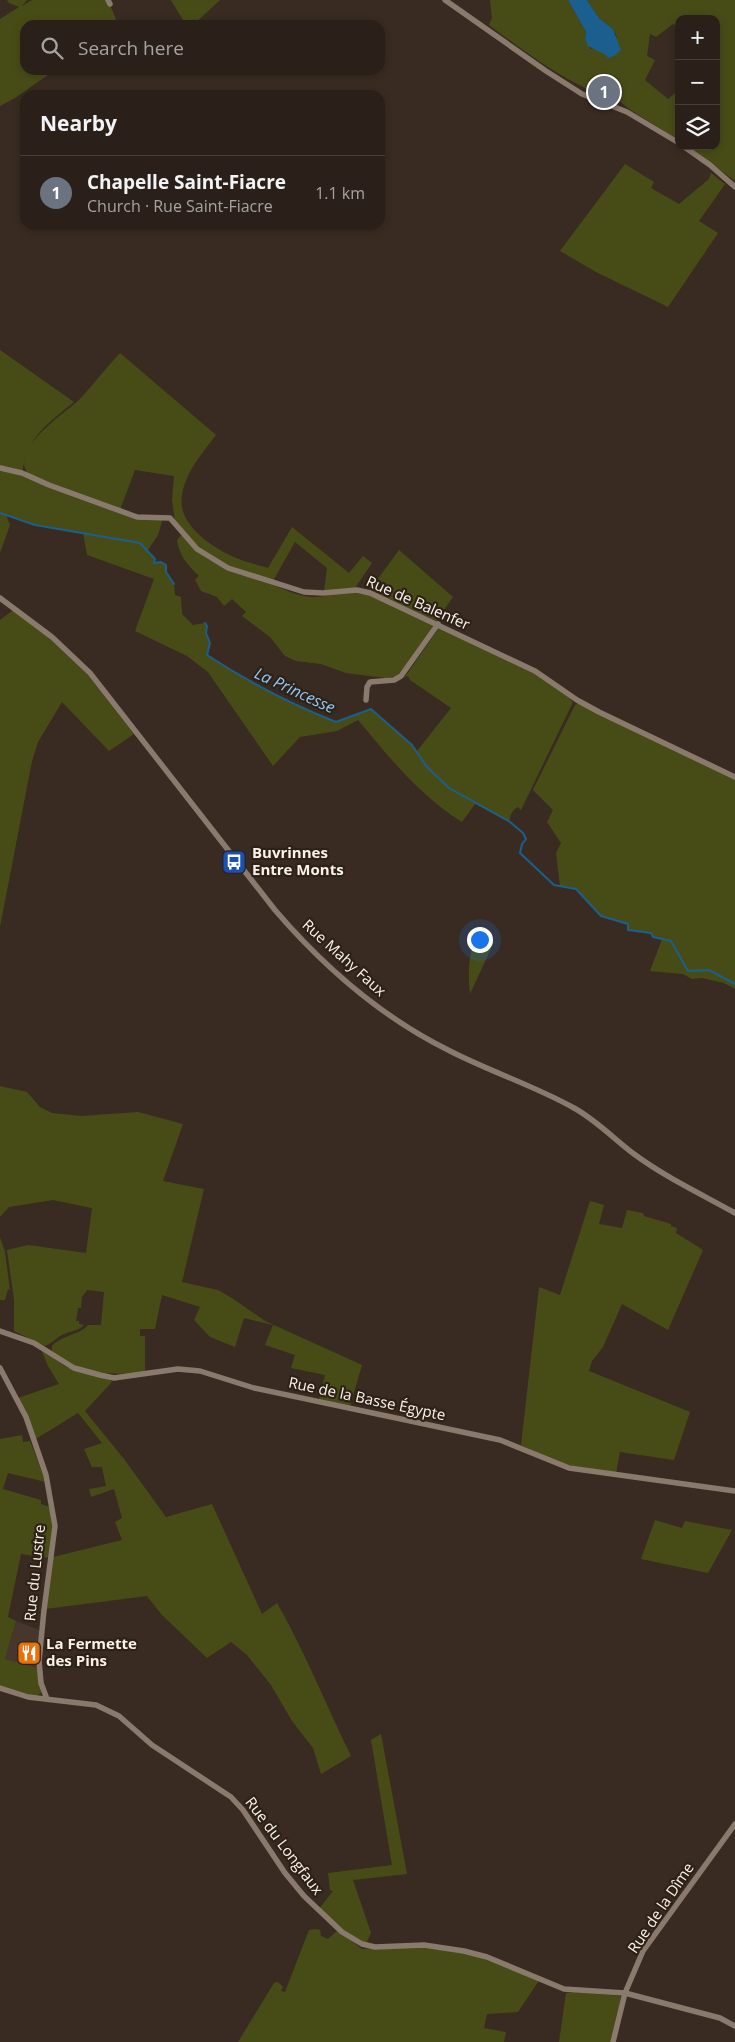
<!DOCTYPE html>
<html lang="en">
<head>
<meta charset="utf-8">
<style>
	:root { --surface:#2b2019; --page:#332822; --text:#f1f3f6; --muted:#a6a3a2; --line:#473e38; --accent:#eb8dfc }
	body { margin:0; font-family:"Open Sans",sans-serif; background:var(--page); color:var(--text) }
	.controls { position:absolute; right:15px; top:15px; display:grid; overflow:hidden; border-radius:10px; box-shadow:0 2px 8px #0003 }
	.controls button { width:45px; height:45px; display:grid; place-items:center; padding:0; border:0; border-bottom:1px solid var(--line); background:var(--surface); color:var(--text); font:25px sans-serif }
	.you { position:absolute; left:479px; top:939px; width:18px; height:18px; margin:-12px; border:4px solid #fff; border-radius:50%; background:#1a73e8; box-shadow:0 0 0 8px #1a73e833 }
	.badge { display:grid; place-items:center; width:32px; height:32px; border-radius:50%; background:var(--accent); color:#fff; font-size:16px; font-weight:700 }
	.pin { position:absolute; translate:-50% -50%; border:2px solid #fff; box-shadow:0 1px 5px #0006 }
	.list { margin:0; padding:0; list-style:none }
	h2 { display:flex; justify-content:space-between; align-items:center; height:65px; margin:0; padding:0 20px; font-size:21px }
	h2 small { font-size:16px; font-weight:400; color:var(--muted) }
	.list li { display:grid; grid-template-columns:32px 1fr auto; gap:15px; align-items:center; box-sizing:border-box; height:75px; padding:0 20px; border-top:1px solid var(--line) }
	.list b { display:block; font-size:19px; white-space:nowrap }
	.list p { margin:0; font-size:16px; white-space:nowrap; color:var(--muted) }
	.list em { font-size:16px; font-style:normal; color:var(--muted) }
	.icon { flex:none; width:28px; height:28px; fill:none; stroke:currentColor; stroke-width:2; stroke-linecap:round; stroke-linejoin:round }
	.map { position:relative; flex:none; width:735px; height:2042px; overflow:hidden }
	.search { position:absolute; background:var(--surface); box-shadow:0 2px 8px #0003; left:20px; top:20px; width:365px; height:55px; display:flex; align-items:center; gap:12px; box-sizing:border-box; padding:0 18px; border-radius:15px; color:var(--muted); font-size:19px }
	.panel { position:absolute; background:var(--surface); box-shadow:0 2px 8px #0003; left:20px; top:90px; width:365px; height:140px; border-radius:15px }
	.map>svg:first-child { display:block }
	.commercial { fill:#47362c }
	.green { fill:#474c17 }
	.water { fill:#1b5f8e }
	.lines { fill:none; stroke-linecap:round; stroke-linejoin:round }
	.stream { stroke:#1b5f8e; stroke-width:2 }
	.minor { stroke:#8a7a6d; stroke-width:5.5 }
	.labels { text-anchor:middle; stroke-width:4.5; stroke-linejoin:round; paint-order:stroke }
	.street-label { font-size:15px; fill:#fbf2eb; stroke:#2e2217 }
	.poi-label { font-size:15px; font-weight:bold; fill:#fbf2eb; stroke:#2e2217; text-anchor:start }
	.water-label { font-size:16px; font-style:italic; fill:#8ecafb; stroke:#2e2217 }
</style>
</head>
<body>
<div class="map">
<svg width="735" height="2042" viewBox="0 0 735 2042">
	<rect width="100%" height="100%" fill="#392b21"/>
	<path class="commercial" d="M16,1621L42,1631L40,1669L5,1660Z"/>
	<g class="green">
		<path d="M7,0H27L22,6L32,0H108L118,24L25,25V70H55L15,98L0,106V19L19,7L9,3Z"/>
		<path d="M171,0H220L193,25H186Z"/>
		<path d="M490,0H568L586,32L585,39L591,49L617,37L613,29L599,18L587,0H735V181L688,146H716V19H679V29L673,24L656,37L650,34L647,56L655,60L645,80L668,99L679,90V140L632,111L600,86L593,92C553,73 524,51 489,25L492,18Z"/>
		<path d="M625,164L654,182L651,188L679,204L709,179L711,173L725,184L699,221L718,233L668,307L596,272L560,251Z"/>
		<path d="M0,350L74,402C47,424 28,436 22,473L132,516L163,518L158,535L148,550L155,559V563L161,562L166,565V572L174,584L175,595L181,597L182,614L193,625L205,623L207,626L206,633L210,643L207,655C248,682 291,704 336,722L371,709L412,744L417,751L451,708L410,680L408,676L404,678L439,628L535,673L569,698L573,702L521,810L518,807C512,810 509,817 510,822L475,804L462,822C420,796 389,757 358,720L337,731L300,737L273,766L208,672L187,656L135,631L154,579L87,555L83,533L35,525L6,515L10,525L0,553Z"/>
		<path d="M120,353L216,435C202,454 186,471 182,495C176,525 215,550 239,559C248,563 259,565 268,568L292,527L349,573L363,556L372,563L355,588L324,591L327,568L295,542L273,581L230,568L204,553L175,521L172,500L174,476L135,470L120,510L28,474C9,449 65,413 79,400C93,385 106,368 120,353Z"/>
		<path d="M182,534C206,567 234,569 269,583C283,589 297,596 312,597C330,598 346,587 364,593C386,600 412,615 433,625L432,629L403,671L395,676L386,678L346,673L321,664L296,661L285,656L270,637L242,616L246,612L232,599L224,606L217,597L201,591L195,580L199,576C188,565 179,556 177,540Z"/>
		<path d="M399,550L453,597L436,621L369,591Z"/>
		<path d="M12,611H18L50,635V639L87,674L134,734L109,751L62,702L38,742L32,761L0,927V620Z"/>
		<path d="M578,703L735,778V989L724,983L702,978L692,979L683,974L650,971L662,939L653,937L651,933L628,930V924L601,916L576,889L560,886L556,853L561,843L547,822L553,810L533,790L575,705Z"/>
		<path d="M476,936L480,944L494,942L470,994C468,973 468,956 476,936Z"/>
		<path d="M0,1086L27,1092L40,1107L52,1113L81,1116L138,1112L183,1124L163,1181L204,1189L182,1282L218,1290L232,1298L265,1321L362,1365L350,1406L319,1400L325,1375L291,1368L295,1355L265,1345L273,1325L244,1318L235,1347L210,1337L194,1320L200,1307L162,1295L155,1329H140V1336H145V1372C112,1376 77,1374 52,1351V1346C62,1335 82,1334 88,1325H101L104,1292L87,1290L82,1297L81,1308H78L76,1321H79V1324L84,1325C79,1331 69,1331 62,1335C56,1338 51,1344 45,1346L14,1331V1300L7,1250L28,1245L86,1253L92,1208L53,1200L9,1207L0,1217Z"/>
		<path d="M590,1201L604,1205L599,1224L622,1228L627,1210L643,1213L644,1216L671,1224V1226L677,1228L676,1233L703,1250L668,1330L622,1304L603,1347L592,1361L589,1371L690,1412L674,1460L620,1452L616,1473L562,1464L521,1445L539,1287L560,1295Z"/>
		<path d="M0,1237L5,1252L10,1290L8,1289L5,1300H0Z"/>
		<path d="M41,1349L66,1367L110,1380L112,1382L85,1411L124,1459L166,1517L212,1504L262,1614L277,1603C305,1652 326,1705 351,1756L321,1774L313,1748L292,1721L271,1685L247,1655L231,1642L207,1658L161,1614L147,1596L45,1609L53,1557L122,1540L115,1522L122,1518L114,1489L91,1497L89,1489L106,1486L102,1467H92L84,1449L102,1443L78,1413L34,1440L18,1398L59,1384L48,1366Z"/>
		<path d="M22,1435L23,1442L30,1441L46,1482L8,1473L3,1489L41,1500V1504L51,1507L53,1519L50,1558L21,1554L8,1617L16,1621L5,1659L38,1668L42,1692L37,1696H31L0,1686V1439Z"/>
		<path d="M655,1520L682,1528L685,1521L732,1530L708,1573L641,1559Z"/>
		<path d="M381,1734L407,1874L353,1880L371,1933L366,1944L349,1935L319,1909L333,1891L330,1890L328,1873L392,1865L371,1740Z"/>
		<path d="M316,1929L320,1930L321,1936L328,1939L338,1930L362,1949L420,1946L471,1954L540,1979L518,2012L487,2014L484,2028L506,2032L504,2042H238L274,1983L278,1982L283,1987L281,1991L285,1992L309,1930Z"/>
		<path d="M574,1992L620,1996L621,1998L610,2042H559L566,1993Z"/>
	</g>
	<path class="water" d="M568,0H587L599,18L613,29L621,50L614,56L608,58L606,55L588,46L585,39L586,32Z"/>
	<g class="lines">
		<g class="stream">
			<path d="M0,513L35,525L140,543L155,559L154,563L161,562L166,565V572L174,584"/>
			<path d="M205,623L207,626L206,633L210,643L207,655C248,682 291,704 336,722L371,709L412,745L426,766L449,788L510,822L523,833L526,839L522,844L520,853L554,885L576,889L601,916L628,924V930L651,933L653,937L671,941L688,971L709,970L735,984"/>
		</g>
		<g class="minor">
			<path d="M108,0L110,4"/>
			<path d="M445,0L546,71L582,94L627,112L679,143"/>
			<path d="M683,146L710,165L735,187"/>
			<path d="M0,468L22,473L49,485L137,517L170,518L197,549L228,568L304,592L323,593L357,590L370,593L535,671L577,700L599,712L735,777"/>
			<path d="M0,598L52,637L90,673L275,910C323,966 383,1018 450,1051C491,1072 535,1086 574,1108C596,1120 614,1139 634,1154C665,1177 701,1194 735,1213"/>
			<path d="M366,700L367,687L370,682L394,680L401,676L438,624"/>
			<path d="M0,1331L34,1343L74,1368L100,1375L114,1378L178,1369L200,1371L254,1388L500,1440L569,1468L735,1491"/>
			<path d="M0,1368L26,1417L46,1475L55,1526L44,1610L39,1661L41,1683L47,1699"/>
			<path d="M0,1688L28,1697L96,1705L119,1716L152,1745L231,1797L243,1810L285,1873L304,1896L342,1932L362,1944L375,1947L424,1945L464,1951L487,1957L564,1989L625,1993L720,2018L735,2026"/>
			<path d="M613,2042L625,1993L643,1951L735,1824"/>
		</g>
	</g>
	<defs>
		<g id="bus-square" transform="scale(1.25)"><rect x="-9" y="-9" width="18" height="18" rx="4" fill="#1a4fb4" stroke="#2e2217"/><path d="M-5-6H5V4H4V6H2V4H-2V6H-4V4H-5ZM-3.5-4V0h7V-4ZM-3.5 1.2v1.5H-2V1.2ZM2 1.2v1.5H3.5V1.2Z" fill="#fff"/></g>
		<g id="restaurant-square" transform="scale(1.25)"><rect x="-9" y="-9" width="18" height="18" rx="4" fill="#e8710a" stroke="#2e2217"/><path d="M-5-6h1v4h1v-4h1v4h1v-4h1v5L-1.5 .5V6h-2V.5L-5-1ZM5-6V6H3V1.5H1.5Q1.5-4 5-6Z" fill="#fff"/></g>
	</defs>
	<g fill-rule="evenodd">
		<use href="#bus-square" x="234" y="862"/>
		<use href="#restaurant-square" x="29" y="1653"/>
	</g>
	<g class="labels">
		<g class="street-label">
			<text transform="translate(418 603) rotate(24)" y="5">Rue de Balenfer</text>
			<text transform="translate(344 958) rotate(42)" y="5">Rue Mahy Faux</text>
			<text transform="translate(367 1399) rotate(12)" y="5">Rue de la Basse Égypte</text>
			<text transform="translate(35 1573) rotate(-84)" y="5">Rue du Lustre</text>
			<text transform="translate(284 1846) rotate(53)" y="5">Rue du Longfaux</text>
			<text transform="translate(661 1908) rotate(-56)" y="5">Rue de la Dîme</text>
		</g>
		<g class="poi-label">
			<text x="252" y="858">Buvrinnes<tspan x="252" dy="17">Entre Monts</tspan></text>
			<text x="46" y="1649">La Fermette<tspan x="46" dy="17">des Pins</tspan></text>
		</g>
		<g class="water-label">
			<text transform="translate(295 690) rotate(25)" y="6">La Princesse</text>
		</g>
	</g>
</svg>
<div class="controls">
<button>+</button>
<button>−</button>
<button><svg class="icon" aria-label="layers" viewBox="0 0 24 24"><path d="M12 4l9 5-9 5-9-5zM3 14l9 5 9-5"/></svg></button>
</div>
<div class="you"></div>
<div class="pin badge" style="left:604px;top:92px;background:#6b7280">1</div>
<div class="search"><svg class="icon" aria-label="search" viewBox="0 0 24 24"><circle cx="10" cy="10" r="6"/><path d="M15 15l6 6"/></svg>Search here</div>
<section class="panel">
<h2>Nearby<small></small></h2>
<ul class="list">
<li><span class="badge" style="background:#6b7280">1</span><div><b>Chapelle Saint-Fiacre</b><p>Church · Rue Saint-Fiacre</p></div><em>1.1 km</em></li>
</ul>
</section>
</div>
</body>
</html>
